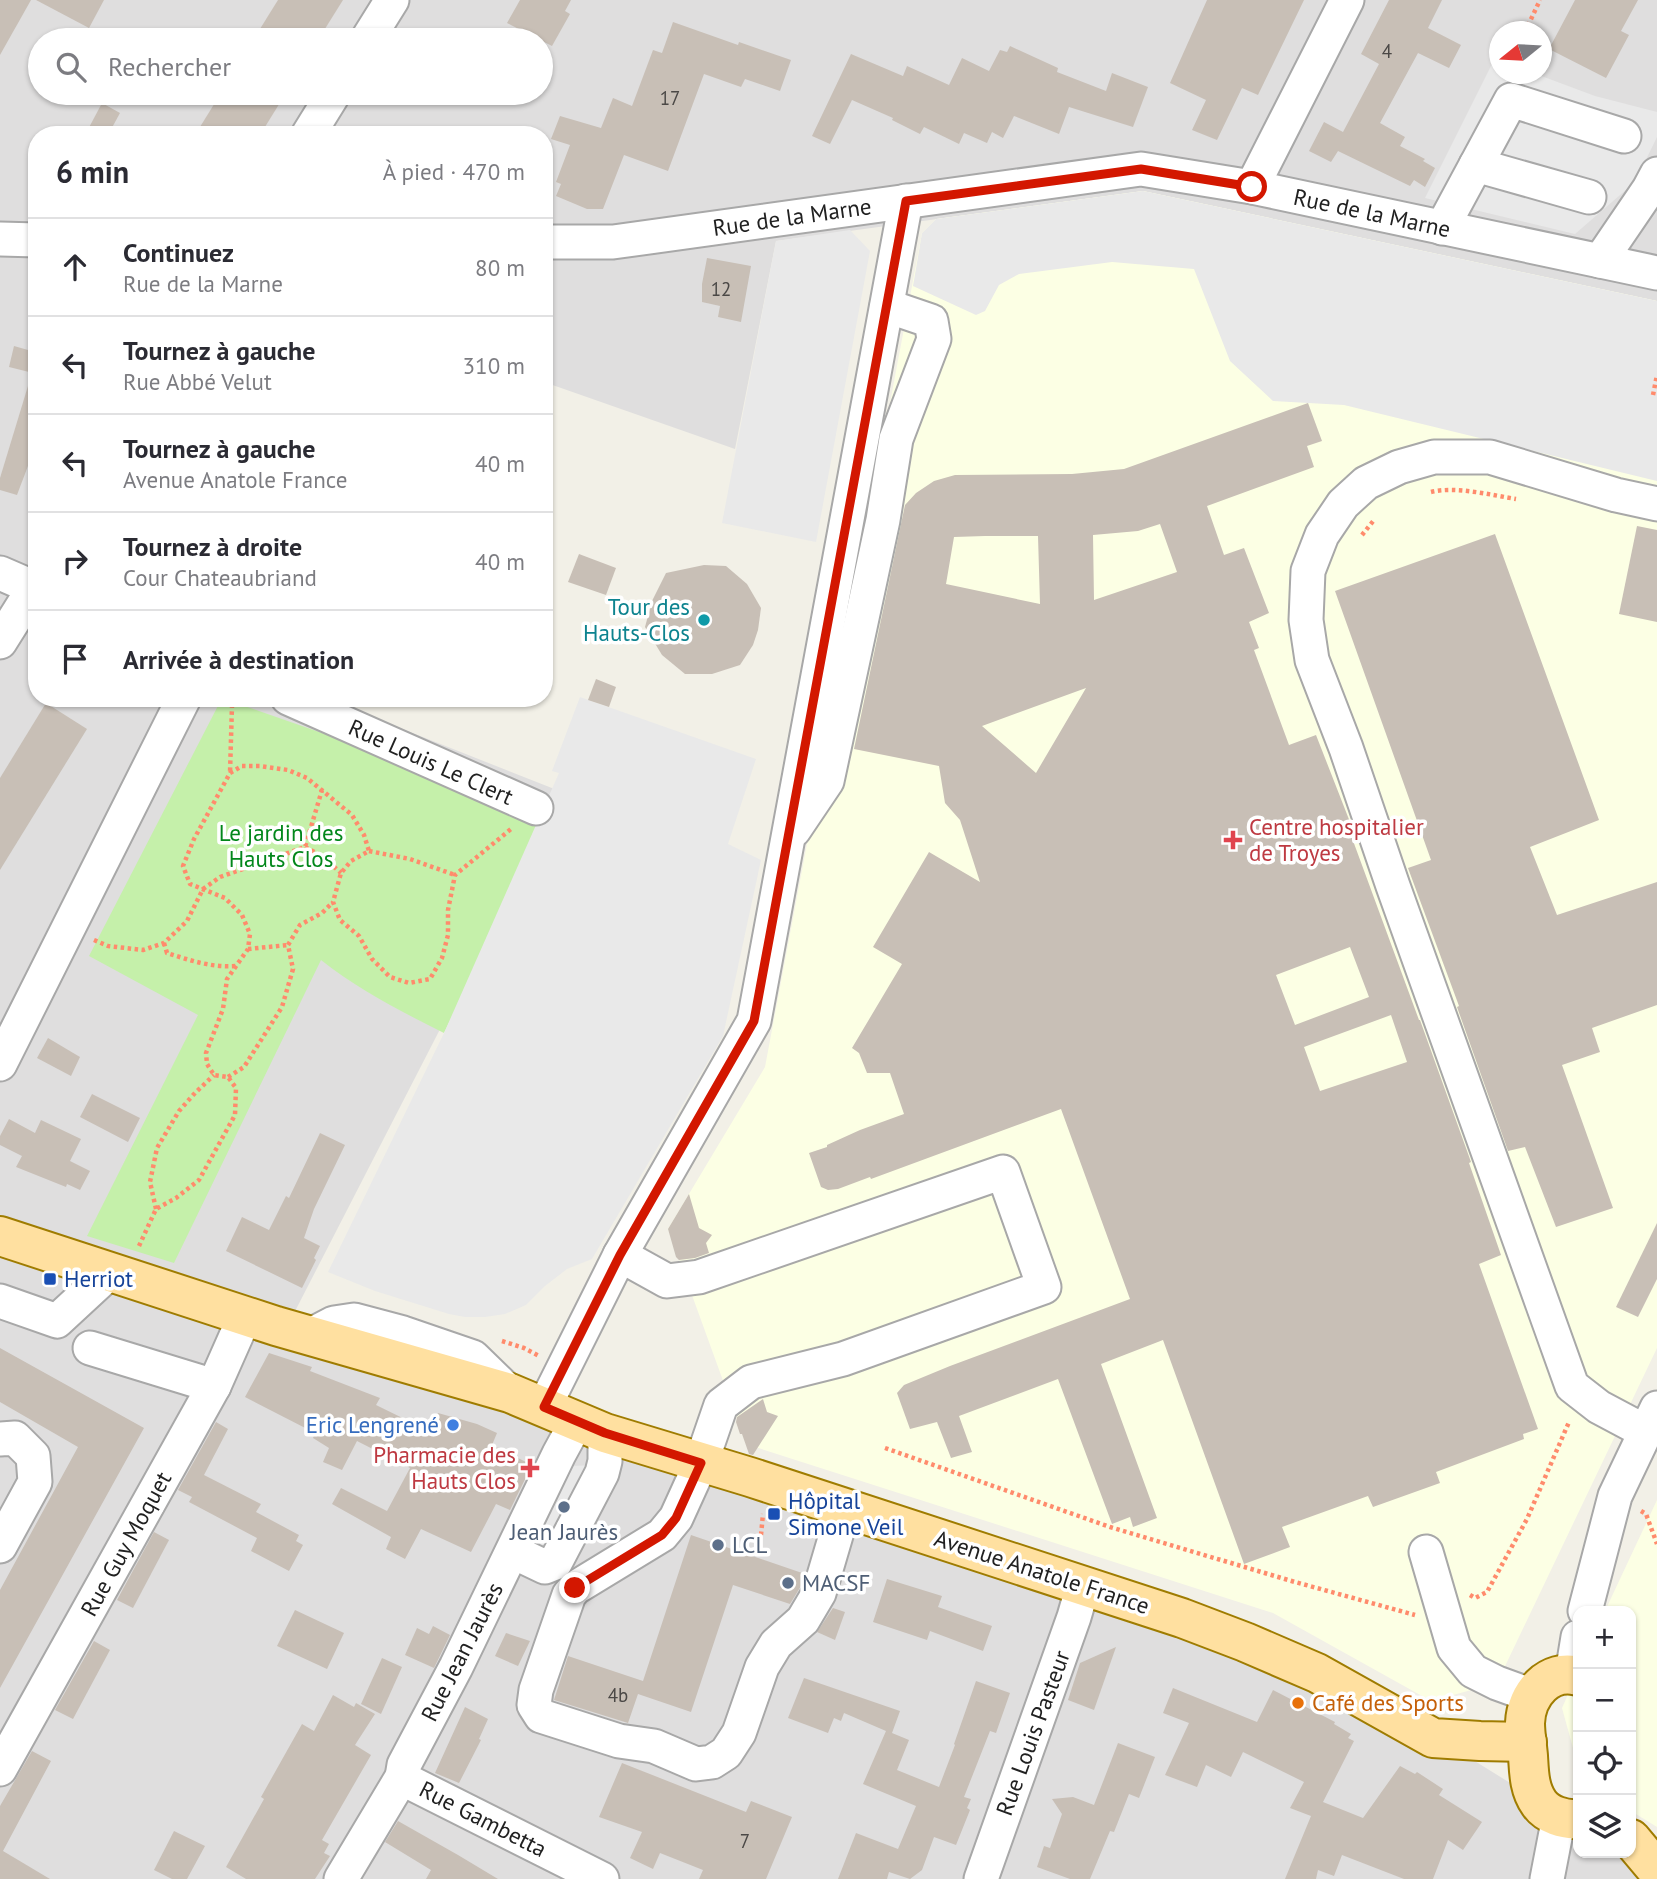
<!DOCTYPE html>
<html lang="fr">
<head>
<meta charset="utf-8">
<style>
	:root { --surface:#fff; --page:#f2f2f3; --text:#2b2b33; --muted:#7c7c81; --line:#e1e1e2 }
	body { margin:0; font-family:"PT Sans",sans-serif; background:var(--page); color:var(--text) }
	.controls { position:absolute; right:21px; bottom:21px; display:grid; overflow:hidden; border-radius:14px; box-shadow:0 2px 5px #0004 }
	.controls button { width:63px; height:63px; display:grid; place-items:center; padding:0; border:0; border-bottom:2px solid var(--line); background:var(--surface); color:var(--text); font:35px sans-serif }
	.compass { position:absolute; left:1489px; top:21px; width:63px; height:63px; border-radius:50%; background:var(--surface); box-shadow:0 2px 5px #0004; rotate:252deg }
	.stop { position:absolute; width:21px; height:21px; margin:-16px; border:5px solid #d31700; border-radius:50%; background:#fff }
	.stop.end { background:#d31700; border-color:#fff; box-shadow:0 2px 7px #0008 }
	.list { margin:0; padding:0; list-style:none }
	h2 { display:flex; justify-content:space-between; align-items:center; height:91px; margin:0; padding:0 28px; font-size:30px }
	h2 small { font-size:23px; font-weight:400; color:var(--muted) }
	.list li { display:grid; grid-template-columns:46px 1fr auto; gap:21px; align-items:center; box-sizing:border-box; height:98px; padding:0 28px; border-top:2px solid var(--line) }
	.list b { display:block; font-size:26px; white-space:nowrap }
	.list p { margin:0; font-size:23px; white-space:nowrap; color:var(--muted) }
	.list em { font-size:23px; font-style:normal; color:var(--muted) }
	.icon { flex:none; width:38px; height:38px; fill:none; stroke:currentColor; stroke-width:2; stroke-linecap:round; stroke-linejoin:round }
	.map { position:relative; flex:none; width:1657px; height:1879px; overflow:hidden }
	.search { position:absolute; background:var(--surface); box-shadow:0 2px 5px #0004; left:28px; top:28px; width:525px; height:77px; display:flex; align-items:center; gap:18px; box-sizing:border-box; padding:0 24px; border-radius:38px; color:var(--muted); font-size:26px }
	.panel { position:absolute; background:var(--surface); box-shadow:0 2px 5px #0004; left:28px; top:126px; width:525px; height:581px; border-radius:28px }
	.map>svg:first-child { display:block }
	.residential { fill:#dfdede; fill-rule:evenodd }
	.education { fill:#fcffe4 }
	.grass { fill:#c5f0aa }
	.parking { fill:#e9e9e9 }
	.building { fill:#c8bfb6; fill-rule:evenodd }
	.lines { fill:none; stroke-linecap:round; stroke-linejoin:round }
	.minor-casing { stroke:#a8a8a8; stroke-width:37 }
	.major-casing { stroke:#9f7c00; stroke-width:42 }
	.path { stroke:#ff8b6c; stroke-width:4.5; stroke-dasharray:3.5 3.5; stroke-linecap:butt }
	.minor { stroke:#fff; stroke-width:33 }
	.major { stroke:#ffe0a0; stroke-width:38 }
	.route { stroke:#d31700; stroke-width:9 }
	.culture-dot { fill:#0f9aa8; stroke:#fff; stroke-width:2.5 }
	.health-dot { fill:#e0444e; stroke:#fff; stroke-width:2.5 }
	.transit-dot { fill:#1a4fb4; stroke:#fff; stroke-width:2.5 }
	.shop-dot { fill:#3f7fe0; stroke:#fff; stroke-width:2.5 }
	.service-dot { fill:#5c6f8a; stroke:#fff; stroke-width:2.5 }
	.food-dot { fill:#e8710a; stroke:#fff; stroke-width:2.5 }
	.labels { text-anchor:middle; stroke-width:7; stroke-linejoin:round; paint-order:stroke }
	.number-label { font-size:19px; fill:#4b4846 }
	.street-label { font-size:23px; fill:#212121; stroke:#fff }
	.culture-label { font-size:23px; fill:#0d838f; stroke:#fff; text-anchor:end }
	.health-label { font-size:23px; fill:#be3a42; stroke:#fff; text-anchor:start }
	.park-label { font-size:23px; fill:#02871b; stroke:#fff }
	.transit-label { font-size:23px; fill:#164399; stroke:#fff; text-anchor:start }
	.shop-label { font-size:23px; fill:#366cbe; stroke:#fff; text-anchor:end }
	.service-label { font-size:23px; fill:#4e5e75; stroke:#fff; text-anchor:start }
	.food-label { font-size:23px; fill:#c56008; stroke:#fff; text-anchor:start }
</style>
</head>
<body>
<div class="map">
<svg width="1657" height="1879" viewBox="0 0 1657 1879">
	<rect width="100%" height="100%" fill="#f2f0e7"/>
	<path class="residential" d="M0,0H1657V301L1143,191L776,241L735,449L544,382V135H37V563L27,581L37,585V698H324L562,792L291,1319L1281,1641L1578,1825V1853H1623L1657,1879H0ZM1500,32H1542V74H1500ZM40,40H541V93H40Z"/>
	<g class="education">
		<path d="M1143,191L1657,301V1348L1497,1683L1431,1701L1273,1613L746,1444L668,1229L765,1067L922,233L936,219Z"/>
		<path d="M1657,1500V1827L1631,1811V1611H1605Z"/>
		<path d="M1578,1672V1766L1562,1708Z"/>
	</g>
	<path class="grass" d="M222,698L551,813L444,1033C400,1011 359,990 321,960L174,1263L87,1236L198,1015L89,956Z"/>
	<g class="parking">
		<path d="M1495,58L1499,60L1500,74H1536L1595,96L1657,112V137L1635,182L1575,234L1425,198Z"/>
		<path d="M1143,191L1657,301V481L1344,405L1273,401L1230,361L1194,269L1112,262L1019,274L999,285L985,311L976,315L913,286L922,233L936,219Z"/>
		<path d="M850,230L870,251L816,542L722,523L776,241Z"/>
		<path d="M580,697L756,759L728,844L761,860L723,1036L592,1259L567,1269L545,1286L526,1305L505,1314L485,1317H465L449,1314L375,1291L328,1272L444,1033L559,773L552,771Z"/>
		<path d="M595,1465L556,1548L531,1551L572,1466Z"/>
	</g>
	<g class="building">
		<path d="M0,0H31L0,55Z"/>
		<path d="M36,0H104L89,28Z"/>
		<path d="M278,0H343L318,40H253Z"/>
		<path d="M520,0H571L565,11L570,14L552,46L507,23Z"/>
		<path d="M1207,0H1304L1258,95L1242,88L1217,140L1192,130L1206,100L1170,83Z"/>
		<path d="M1389,0H1442L1428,28L1461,45L1449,68L1418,53L1380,123L1405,137L1400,146L1425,159L1423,161L1435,168L1425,187L1414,180L1410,186L1338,151L1331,162L1309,151L1324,122L1343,132L1379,64L1361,54Z"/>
		<path d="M1575,0H1638L1621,31L1629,35L1606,78L1549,49Z"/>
		<path d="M673,22L738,45L739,42L791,60L780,91L745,79L741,87L704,74L668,171L624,155L603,209H587L556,196L561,184L556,182L570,145L551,139L560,116L601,128L613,98L632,106L653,50L662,53Z"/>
		<path d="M1010,46L1058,68L1057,72L1106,91L1112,73L1148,87L1133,127L1069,107L1059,134L1014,116L1003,138L992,132L987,143L964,133L959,144L924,127L920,134L892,120L893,118L852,100L830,144L812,136L851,54L903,76L907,66L949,85L962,58L989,71L1000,50L1007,52Z"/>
		<path d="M221,93H286L260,135H195Z"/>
		<path d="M102,103L120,113L108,135H85Z"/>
		<path d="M707,258L751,266L741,322L718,317L720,306L702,302V284Z"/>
		<path d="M14,346L35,352L29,372L9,367Z"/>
		<path d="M31,376L37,377V442L17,495L0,490V478Z"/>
		<path d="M1308,403L1322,441L1307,446L1314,467L1207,506L1224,555L1244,548L1269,613L1249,622L1259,648L1254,650L1289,745L1316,735L1350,822L1352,838L1419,1020H1420L1471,1162L1469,1163L1501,1255L1479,1264L1538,1429L1523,1434L1524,1439L1436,1472L1440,1483L1373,1507L1368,1496L1282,1527L1290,1547L1244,1564L1163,1340L1101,1364L1157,1518L1133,1527L1130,1517L1112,1524L1058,1379L959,1416L972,1452L951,1458L937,1422L910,1429L897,1393L904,1385L950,1366L1130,1299L1061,1109L871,1179L870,1177L838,1189L828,1190L821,1187L809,1153L827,1147V1145L860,1130L904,1114L890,1073H867L859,1053L852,1048L902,964L873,947L929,852L980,882L960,820L945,803L939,766L854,749L905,505L916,493L934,481L955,475L1072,474L1124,469ZM1160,524L1177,572L1094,600L1093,535L1138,531ZM985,536H1038L1040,604L946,584L954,537ZM1086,688L1036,773L982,726ZM1350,947L1369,997L1295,1025L1276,975ZM1391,1015L1407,1062L1320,1091L1304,1047Z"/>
		<path d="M1637,526L1657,530V622L1619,614Z"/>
		<path d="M1495,534L1599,820L1530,847L1557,915L1657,882V1005L1592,1028L1600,1052L1562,1065L1613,1208L1556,1227L1525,1147L1508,1151L1457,1007L1459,1006L1408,868L1431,860L1335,591Z"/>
		<path d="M579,554L616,568L606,595L568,582Z"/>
		<path d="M704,565L726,566L747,584L761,608L758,630L753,645L740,665L712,674H685L662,655L645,627L652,601L666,573Z"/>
		<path d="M596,679L616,687L609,707L588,700Z"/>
		<path d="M46,703L87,729L0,870V778Z"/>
		<path d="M48,1038L80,1057L71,1076L37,1058Z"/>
		<path d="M92,1094L140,1118L128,1142L80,1117Z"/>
		<path d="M9,1119L35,1133L41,1120L81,1139L70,1161L90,1171L80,1190L67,1184L66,1187L16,1167L22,1156L0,1145V1136Z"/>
		<path d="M320,1133L345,1145L314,1209L304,1238L320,1246L314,1258L316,1260L302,1288L226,1251L242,1217L269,1230L286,1196L289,1198Z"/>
		<path d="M689,1194L699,1228L712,1235L706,1243L709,1253L695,1258L679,1260L676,1257L668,1229Z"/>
		<path d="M1657,1223V1279L1638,1317L1616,1307Z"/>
		<path d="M0,1348L144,1428L0,1688V1590L78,1447L0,1402Z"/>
		<path d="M269,1353L312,1367L310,1371L380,1398L376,1405L429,1431L438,1413L477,1424L497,1433L492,1445L528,1463L530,1469L510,1510L496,1504L471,1552L421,1529L405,1559L386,1549L391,1537L332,1504L341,1488L387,1511L410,1468L357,1441L342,1470L323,1462L329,1448L313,1438L315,1433L245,1397Z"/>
		<path d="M763,1399L767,1412L778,1416L753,1455L749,1454L742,1434H740L736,1422L737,1417Z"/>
		<path d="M216,1422L228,1429L204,1475L261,1504L256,1512L299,1535L296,1541L303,1545L289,1571L251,1551L257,1538L189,1502L192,1497L178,1490Z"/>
		<path d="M154,1532L169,1540L133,1608L117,1600Z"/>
		<path d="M691,1535L805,1574L801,1586L790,1604L733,1585L691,1712L638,1694L628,1723L554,1700L568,1656L643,1681Z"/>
		<path d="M887,1579L942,1596L938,1607L992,1626L983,1651L930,1631L927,1640L873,1622Z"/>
		<path d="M833,1608L845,1612L835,1640L817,1632Z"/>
		<path d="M295,1610L344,1633L327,1669L277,1646Z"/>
		<path d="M433,1626L450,1635L434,1668L405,1655L417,1628L429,1634Z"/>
		<path d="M506,1633L530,1641L518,1666L495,1656Z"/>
		<path d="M94,1641L110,1650L73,1719L55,1710Z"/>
		<path d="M1116,1647L1094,1710L1068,1700L1080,1663Z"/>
		<path d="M382,1658L402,1667L381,1714L361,1704Z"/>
		<path d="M804,1678L900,1711L892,1733L909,1740L897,1770L939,1787L955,1745L954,1744L976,1681L1010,1693L996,1733L990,1731L964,1797L971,1799L967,1808L970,1810L956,1845L934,1837L922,1870L910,1879L889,1872L887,1879H838L856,1833L898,1849L916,1806L863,1784L886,1731L844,1713L841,1721L834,1718L828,1733L788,1718Z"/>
		<path d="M1173,1688L1257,1722L1273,1690L1335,1722L1334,1724L1351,1734L1348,1738L1354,1741L1323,1802L1363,1818L1400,1766L1415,1774L1417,1772L1443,1789L1439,1795L1482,1822L1463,1850L1448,1840L1433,1879H1404L1342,1855L1334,1876L1318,1870L1316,1879H1285L1311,1816L1290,1808L1304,1782L1243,1752L1231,1777L1206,1765L1197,1787L1165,1775L1189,1723L1163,1713Z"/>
		<path d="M333,1695L354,1707L356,1703L375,1714L355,1745L371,1755L322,1840L329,1844L324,1853L330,1856L315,1879H246L226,1867L264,1799L261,1797L302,1724L314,1731Z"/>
		<path d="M465,1707L488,1719L479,1739L481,1740L459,1783L435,1773Z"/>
		<path d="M1118,1743L1155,1757L1139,1798L1129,1794L1114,1832L1110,1831L1090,1879H1070L1037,1867L1044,1846L1050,1848L1062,1814L1052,1799L1073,1797L1094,1805Z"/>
		<path d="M32,1751L51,1761L3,1851L50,1879H0V1806Z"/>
		<path d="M622,1763L746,1812L751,1801L792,1817L766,1879H699L703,1870L660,1853L653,1869L630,1858L642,1832L599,1817Z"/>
		<path d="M398,1821L458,1855L498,1879H426L431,1870L385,1842Z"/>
		<path d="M174,1831L205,1846L187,1879H172L154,1870Z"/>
	</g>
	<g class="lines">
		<g class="minor-casing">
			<g id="minor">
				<path d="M367,40L392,0"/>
				<path d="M308,135L334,93"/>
				<path d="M1476,165L1589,197"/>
				<path d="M1252,187L1347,0"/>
				<path d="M1442,228L1511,100L1624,136"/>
				<path d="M0,239L37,240"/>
				<path d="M544,242H613L1141,169L1252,187L1657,273"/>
				<path d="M1600,261L1649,189L1657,174"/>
				<path d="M0,573L37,589"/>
				<path d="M0,642L37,583"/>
				<path d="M288,698L536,808"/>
				<path d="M794,830L827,781L883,520L896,439L934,339L931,321L887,306"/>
				<path d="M0,1064L184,698"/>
				<path d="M620,1255L667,1281L699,1277L1003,1172L1044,1287L843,1359L751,1382L721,1405L701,1463L676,1518L662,1535L575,1588L569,1595L536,1690L534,1705L541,1716L619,1741L654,1746L696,1764L712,1762L726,1753L739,1733L762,1667L776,1644L803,1620L819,1593L844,1508"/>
				<path d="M0,1301L57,1321L110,1272"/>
				<path d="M311,1335L334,1323L354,1320L403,1333L473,1357L510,1393"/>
				<path d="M90,1348L214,1386"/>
				<path d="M544,1407L620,1255L754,1021L906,201"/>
				<path d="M1646,1432L1599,1407L1572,1386L1393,886L1346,748L1312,660L1306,620L1308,571L1322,535L1343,504L1366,483L1399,467L1434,457H1490L1616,495L1657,504"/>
				<path d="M0,1439L15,1438L33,1456L35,1482L0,1546"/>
				<path d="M515,1547L524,1557L545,1567L555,1563L602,1473L605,1461V1433"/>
				<path d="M1426,1552L1454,1648L1473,1671L1497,1683L1533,1696"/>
				<path d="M1585,1611L1615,1496L1657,1408"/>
				<path d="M1572,1674L1578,1637"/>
				<path d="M0,1769L214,1386L245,1316"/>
				<path d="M402,1777L411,1783L602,1879"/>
				<path d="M341,1879L402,1777L404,1765L456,1667L559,1454L577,1421"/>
				<path d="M981,1879L1074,1617L1083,1586"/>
				<path d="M1547,1879L1559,1817"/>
			</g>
		</g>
		<g class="major-casing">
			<g id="major">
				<path d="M0,1236L276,1326L510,1393L605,1433L750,1477L1182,1618L1245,1642L1317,1673L1433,1738L1480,1741L1527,1742"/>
				<path d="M1578,1676C1549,1668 1526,1694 1525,1723C1525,1733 1527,1745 1528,1756C1529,1772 1529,1789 1539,1803C1547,1815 1565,1820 1578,1819"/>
				<path d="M1631,1839L1657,1870"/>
			</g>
		</g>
		<g class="path">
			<path d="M1525,32L1540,0"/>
			<path d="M1653,395L1657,375"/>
			<path d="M1431,492C1456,486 1491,495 1516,499"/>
			<path d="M1362,535L1374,520"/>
			<path d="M229,698L232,705L230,773"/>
			<path d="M305,847L322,856L341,873"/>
			<path d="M369,851L410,859L455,875"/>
			<path d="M94,940L108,946L143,950L164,943L187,921L203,889L220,877L305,847L322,790"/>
			<path d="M164,943L167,953C189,960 212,968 236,966"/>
			<path d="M248,949L288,945"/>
			<path d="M228,1077L244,1067L282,1007L293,969L288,945L300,925L322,913L333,902"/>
			<path d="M156,1209L150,1182L157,1148L179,1111L195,1093L214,1075"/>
			<path d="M139,1246L156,1209L176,1198L199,1180L235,1115L236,1088L228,1077L214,1075L207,1064L206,1053L223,1009L227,979L248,949L250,934L242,915L225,898L190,884L183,866L194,839L230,773L242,766H260L288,770L307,778L352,815L364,835L369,851L351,861L341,873L333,902L340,920L359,936L372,959L390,977L409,983L430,979L442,958L448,935V910L455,875L511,829"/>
			<path d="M502,1341L524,1348L539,1356"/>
			<path d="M885,1448L1110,1527L1295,1582L1415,1615"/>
			<path d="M1641,1511L1646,1514L1657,1544"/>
			<path d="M761,1535L763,1514"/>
			<path d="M1470,1595L1475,1598L1487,1592L1527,1519L1569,1422"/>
		</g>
		<use href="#minor" class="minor"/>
		<use href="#major" class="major"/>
	</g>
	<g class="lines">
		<path class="route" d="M575,1588L662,1535L676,1518L701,1463L605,1433L544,1407L620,1255L754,1021L906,201L1141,169L1252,187"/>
	</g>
	<circle class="culture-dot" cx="704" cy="620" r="7"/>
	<g class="health-dot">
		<path d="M1229.5 829.5h7v7h7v7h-7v7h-7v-7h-7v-7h7z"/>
		<path d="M526.5 1457.5h7v7h7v7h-7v7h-7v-7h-7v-7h7z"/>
	</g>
	<g class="transit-dot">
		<rect x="43" y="1272" width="14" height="14" rx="3.5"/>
		<rect x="767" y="1507" width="14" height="14" rx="3.5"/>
	</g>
	<circle class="shop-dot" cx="453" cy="1425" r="7"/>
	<g class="service-dot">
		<circle cx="564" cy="1507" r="7"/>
		<circle cx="718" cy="1545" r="7"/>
		<circle cx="788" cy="1583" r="7"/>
	</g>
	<circle class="food-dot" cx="1298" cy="1703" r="7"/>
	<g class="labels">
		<g class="number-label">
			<text x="1387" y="58">4</text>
			<text x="670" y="105">17</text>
			<text x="721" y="296">12</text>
			<text x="618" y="1702">4b</text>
			<text x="745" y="1848">7</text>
		</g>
		<g class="street-label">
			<text transform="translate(1372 213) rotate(12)" y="8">Rue de la Marne</text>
			<text transform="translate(792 217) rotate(-8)" y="8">Rue de la Marne</text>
			<text transform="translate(431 762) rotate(24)" y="8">Rue Louis Le Clert</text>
			<text transform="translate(126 1544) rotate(-61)" y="8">Rue Guy Moquet</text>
			<text transform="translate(1042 1572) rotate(18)" y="8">Avenue Anatole France</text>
			<text transform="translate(462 1652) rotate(-63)" y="8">Rue Jean Jaurès</text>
			<text transform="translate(1033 1733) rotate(-70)" y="8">Rue Louis Pasteur</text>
			<text transform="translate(483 1819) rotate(27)" y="8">Rue Gambetta</text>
		</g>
		<g class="culture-label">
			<text x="690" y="615">Tour des<tspan x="690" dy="26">Hauts-Clos</tspan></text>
		</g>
		<g class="health-label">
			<text x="1249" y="835">Centre hospitalier<tspan x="1249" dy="26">de Troyes</tspan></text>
			<text x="516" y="1463" text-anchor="end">Pharmacie des<tspan x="516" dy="26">Hauts Clos</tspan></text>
		</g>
		<g class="park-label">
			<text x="281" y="841">Le jardin des<tspan x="281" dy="26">Hauts Clos</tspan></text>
		</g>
		<g class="transit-label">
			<text x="64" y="1287">Herriot</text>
			<text x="788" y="1509">Hôpital<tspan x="788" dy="26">Simone Veil</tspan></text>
		</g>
		<g class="shop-label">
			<text x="439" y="1433">Eric Lengrené</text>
		</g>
		<g class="service-label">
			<text x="564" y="1540" text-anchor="middle">Jean Jaurès</text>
			<text x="732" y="1553">LCL</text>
			<text x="802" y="1591">MACSF</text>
		</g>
		<g class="food-label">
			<text x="1312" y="1711">Café des Sports</text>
		</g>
	</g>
</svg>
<div class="controls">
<button>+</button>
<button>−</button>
<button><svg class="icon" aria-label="locate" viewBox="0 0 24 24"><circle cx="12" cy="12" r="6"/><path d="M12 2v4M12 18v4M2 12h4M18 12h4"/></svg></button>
<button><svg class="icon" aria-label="layers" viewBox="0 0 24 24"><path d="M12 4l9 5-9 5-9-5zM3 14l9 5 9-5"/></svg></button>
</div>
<svg class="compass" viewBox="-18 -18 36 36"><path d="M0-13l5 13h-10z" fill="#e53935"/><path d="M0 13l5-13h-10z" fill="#7c7c81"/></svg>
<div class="stop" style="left:1252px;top:187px"></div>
<div class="stop end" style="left:575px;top:1588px"></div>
<div class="search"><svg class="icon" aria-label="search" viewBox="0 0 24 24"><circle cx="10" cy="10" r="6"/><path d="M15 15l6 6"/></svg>Rechercher</div>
<section class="panel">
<h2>6 min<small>À pied · 470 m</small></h2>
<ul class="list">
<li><svg class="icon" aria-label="ahead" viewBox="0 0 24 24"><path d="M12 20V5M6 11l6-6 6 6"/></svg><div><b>Continuez</b><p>Rue de la Marne</p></div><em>80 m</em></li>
<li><svg class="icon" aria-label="left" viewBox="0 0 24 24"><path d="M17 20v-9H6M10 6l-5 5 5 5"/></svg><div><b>Tournez à gauche</b><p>Rue Abbé Velut</p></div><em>310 m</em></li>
<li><svg class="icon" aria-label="left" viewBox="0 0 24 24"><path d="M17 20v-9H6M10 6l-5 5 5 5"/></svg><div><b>Tournez à gauche</b><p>Avenue Anatole France</p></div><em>40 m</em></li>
<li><svg class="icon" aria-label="right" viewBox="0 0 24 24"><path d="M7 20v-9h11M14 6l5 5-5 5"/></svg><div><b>Tournez à droite</b><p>Cour Chateaubriand</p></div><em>40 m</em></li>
<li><svg class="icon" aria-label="arrive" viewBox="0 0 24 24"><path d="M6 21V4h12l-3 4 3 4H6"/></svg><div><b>Arrivée à destination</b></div></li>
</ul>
</section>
</div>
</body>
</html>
